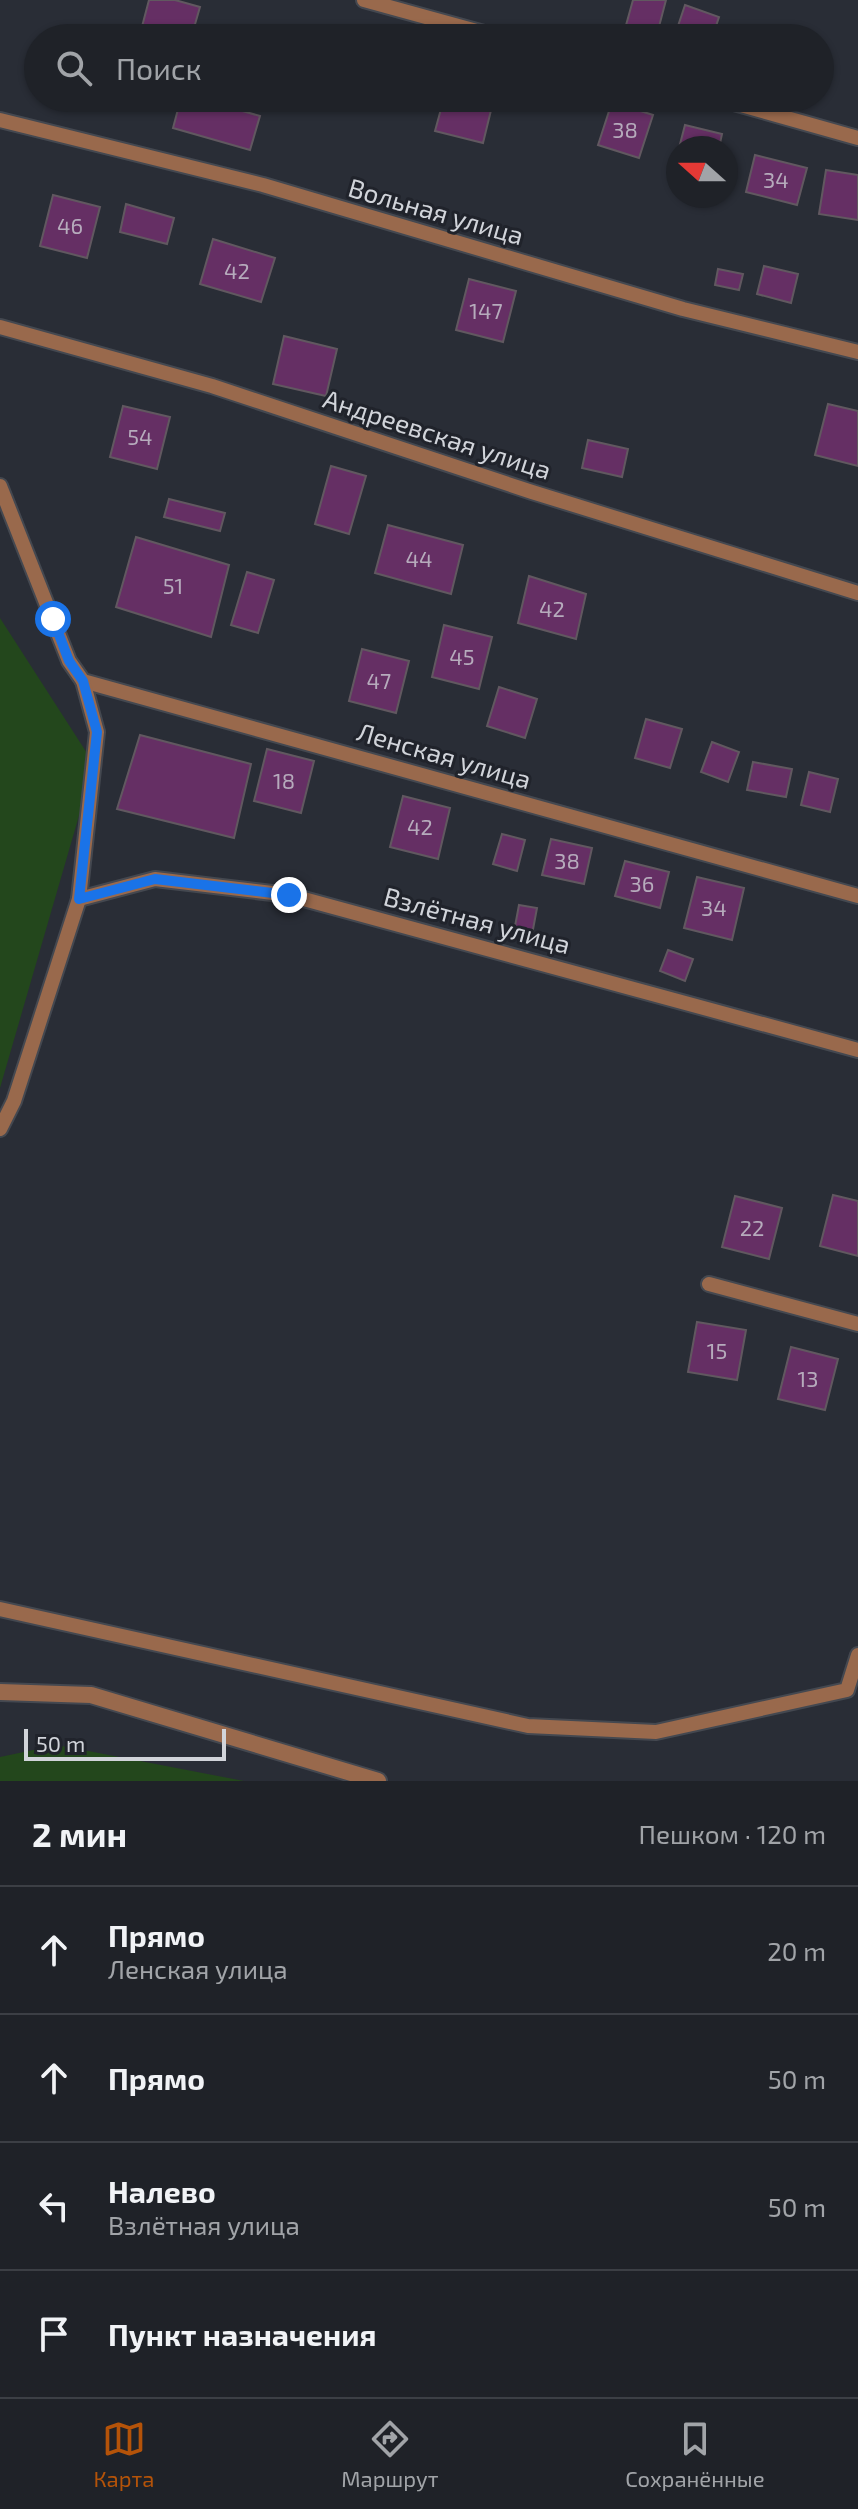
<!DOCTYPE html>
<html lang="ru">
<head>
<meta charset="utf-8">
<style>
	:root { --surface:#1f2228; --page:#2c2f34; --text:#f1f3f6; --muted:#a1a4a8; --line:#3c3f45; --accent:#b45309 }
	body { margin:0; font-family:"Exo 2",sans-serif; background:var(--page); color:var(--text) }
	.compass { position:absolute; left:666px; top:136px; width:72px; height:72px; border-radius:50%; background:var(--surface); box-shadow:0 2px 6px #0004; rotate:291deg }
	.scale { position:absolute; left:24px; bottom:20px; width:202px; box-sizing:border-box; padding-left:8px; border:4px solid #d1d4da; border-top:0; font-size:22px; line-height:28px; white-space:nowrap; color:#d1d4da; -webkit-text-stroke:6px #20232b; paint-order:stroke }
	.stop { position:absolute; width:24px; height:24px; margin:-18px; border:6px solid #1a73e8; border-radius:50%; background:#fff }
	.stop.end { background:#1a73e8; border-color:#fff; box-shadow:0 2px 8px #0008 }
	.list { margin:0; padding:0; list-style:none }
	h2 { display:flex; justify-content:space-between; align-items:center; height:104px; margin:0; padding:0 32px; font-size:34px }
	h2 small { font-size:26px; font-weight:400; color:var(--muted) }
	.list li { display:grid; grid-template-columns:52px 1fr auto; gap:24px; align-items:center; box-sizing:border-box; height:128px; padding:0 32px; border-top:2px solid var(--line) }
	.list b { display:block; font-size:30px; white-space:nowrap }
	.list p { margin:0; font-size:26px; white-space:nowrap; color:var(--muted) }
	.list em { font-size:26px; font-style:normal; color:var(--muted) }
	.icon { flex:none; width:44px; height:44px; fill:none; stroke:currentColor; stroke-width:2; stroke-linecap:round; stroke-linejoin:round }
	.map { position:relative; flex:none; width:858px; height:1781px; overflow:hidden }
	.search { position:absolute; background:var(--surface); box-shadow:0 2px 6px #0004; left:24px; right:24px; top:24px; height:88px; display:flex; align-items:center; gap:20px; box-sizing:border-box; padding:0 28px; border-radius:44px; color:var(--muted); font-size:30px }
	.sheet { height:616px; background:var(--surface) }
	nav { display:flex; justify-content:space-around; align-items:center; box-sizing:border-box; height:112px; border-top:2px solid var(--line); background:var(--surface); font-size:22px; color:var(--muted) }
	nav a { display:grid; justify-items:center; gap:4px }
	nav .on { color:var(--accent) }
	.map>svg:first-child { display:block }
	.green { fill:#23471c }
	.building { fill:#652f64; stroke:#615860; stroke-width:2 }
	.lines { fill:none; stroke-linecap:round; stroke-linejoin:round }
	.service-casing { stroke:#444850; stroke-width:18 }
	.tertiary-casing { stroke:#444850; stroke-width:20 }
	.service { stroke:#99694c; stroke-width:14 }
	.tertiary { stroke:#99694c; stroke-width:16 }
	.route { stroke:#1a73e8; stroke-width:10 }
	.labels { text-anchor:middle; stroke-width:6; stroke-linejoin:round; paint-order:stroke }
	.number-label { font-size:22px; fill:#b6abbc }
	.street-label { font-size:26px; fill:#d1d4da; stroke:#20232b }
</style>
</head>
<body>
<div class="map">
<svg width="858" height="1781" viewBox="0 0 858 1781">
	<rect width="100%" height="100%" fill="#292d36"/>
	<g class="green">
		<path d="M0,618L94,764L0,1088Z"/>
		<path d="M57,1745L244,1781H0V1757Z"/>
	</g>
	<g class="building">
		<path d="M149,0H175L200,7L191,38H139Z"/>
		<path d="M633,0H666L656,38L623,36Z"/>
		<path d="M685,5L719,17L712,38H674Z"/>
		<path d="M387,31L415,38H386Z"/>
		<path d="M181,98H197L260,116L250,150L173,128Z"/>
		<path d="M444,98H494L483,143L435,131Z"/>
		<path d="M612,102L653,115L639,158L598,145Z"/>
		<path d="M685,125L722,134L719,148H679Z"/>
		<path d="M755,155L807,168L797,205L746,192Z"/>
		<path d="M826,170L858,175V220L819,214Z"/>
		<path d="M53,195L100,207L87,258L40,246Z"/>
		<path d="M126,204L174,218L167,244L120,232Z"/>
		<path d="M213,239L275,258L261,302L200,284Z"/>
		<path d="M764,266L798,274L791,303L757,294Z"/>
		<path d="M718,269L743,274L739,290L715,285Z"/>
		<path d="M469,279L516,291L503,342L456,330Z"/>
		<path d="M284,336L337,349L326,396L273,384Z"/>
		<path d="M828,404L858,411V466L815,455Z"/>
		<path d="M123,406L170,417L157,469L110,457Z"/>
		<path d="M588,440L628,449L622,477L582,468Z"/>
		<path d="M331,466L366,476L349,534L315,524Z"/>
		<path d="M169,499L225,513L220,531L164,517Z"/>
		<path d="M388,525L463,545L451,594L375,573Z"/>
		<path d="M136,537L229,565L211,637L116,607Z"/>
		<path d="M247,572L274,580L258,633L231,625Z"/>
		<path d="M529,576L586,594L576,639L518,623Z"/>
		<path d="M444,625L492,637L479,689L432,677Z"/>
		<path d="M362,649L409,661L396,713L349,701Z"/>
		<path d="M499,687L537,699L525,738L487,726Z"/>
		<path d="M646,719L682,729L670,768L635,758Z"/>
		<path d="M140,735L251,764L234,838L117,809Z"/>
		<path d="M712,742L739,752L728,782L701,772Z"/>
		<path d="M267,749L314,761L301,813L254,801Z"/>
		<path d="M753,762L792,769L786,797L747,790Z"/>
		<path d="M809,772L838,779L830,812L801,805Z"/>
		<path d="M403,796L450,808L438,859L390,847Z"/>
		<path d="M502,834L525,840L517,871L493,864Z"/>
		<path d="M551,839L592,848L584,884L542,875Z"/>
		<path d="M625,861L669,872L660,908L615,896Z"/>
		<path d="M697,877L744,888L732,940L684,928Z"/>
		<path d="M519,905L537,908L531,940L513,937Z"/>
		<path d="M668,950L693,959L685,981L660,971Z"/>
		<path d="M833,1195L858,1201V1256L820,1246Z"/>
		<path d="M735,1196L782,1208L769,1259L722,1247Z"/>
		<path d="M697,1322L746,1330L737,1380L688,1372Z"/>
		<path d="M791,1347L838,1359L825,1410L778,1399Z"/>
	</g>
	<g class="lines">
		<g class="service-casing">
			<g id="service">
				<path d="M364,0L502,38"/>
				<path d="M716,98L858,138"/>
				<path d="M0,120L263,185L683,309L858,352"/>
				<path d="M0,327L212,386L532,492L858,593"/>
				<path d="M0,486L69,661L83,681L858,896"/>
				<path d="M79,899L155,879L289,895L858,1050"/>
				<path d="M0,1129L14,1101L79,899L97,732L83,681"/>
				<path d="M709,1284L858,1324"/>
				<path d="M0,1609L528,1726L656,1732L847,1690L858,1655"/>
			</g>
		</g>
		<g class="tertiary-casing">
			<path id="tertiary" d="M0,1692L91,1695L378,1781"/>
		</g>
		<use href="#service" class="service"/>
		<use href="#tertiary" class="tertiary"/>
	</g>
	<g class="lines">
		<path class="route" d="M53,619L69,661L83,681L97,732L79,899L155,879L289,895"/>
	</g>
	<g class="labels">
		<g class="number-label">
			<text x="625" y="138">38</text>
			<text x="776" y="188">34</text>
			<text x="70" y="234">46</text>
			<text x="237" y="279">42</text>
			<text x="486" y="319">147</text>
			<text x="140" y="445">54</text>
			<text x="419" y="567">44</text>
			<text x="173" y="594">51</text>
			<text x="552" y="617">42</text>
			<text x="462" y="665">45</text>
			<text x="379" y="689">47</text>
			<text x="284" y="789">18</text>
			<text x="420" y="835">42</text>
			<text x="567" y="869">38</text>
			<text x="642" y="892">36</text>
			<text x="714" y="916">34</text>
			<text x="752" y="1236">22</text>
			<text x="717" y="1359">15</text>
			<text x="808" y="1387">13</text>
		</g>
		<g class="street-label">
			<text transform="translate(436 212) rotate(16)" y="9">Вольная улица</text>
			<text transform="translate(437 435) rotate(18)" y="9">Андреевская улица</text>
			<text transform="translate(444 756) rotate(16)" y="9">Ленская улица</text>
			<text transform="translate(477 921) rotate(15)" y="9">Взлётная улица</text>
		</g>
	</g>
</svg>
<svg class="compass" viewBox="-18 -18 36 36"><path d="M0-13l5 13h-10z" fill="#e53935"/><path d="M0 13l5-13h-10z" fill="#a1a4a8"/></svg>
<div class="scale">50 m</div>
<div class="stop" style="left:53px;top:619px"></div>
<div class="stop end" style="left:289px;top:895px"></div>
<div class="search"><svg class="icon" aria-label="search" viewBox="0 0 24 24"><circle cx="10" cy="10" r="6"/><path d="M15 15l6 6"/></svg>Поиск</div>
</div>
<section class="sheet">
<h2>2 мин<small>Пешком · 120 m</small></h2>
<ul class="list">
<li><svg class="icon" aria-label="ahead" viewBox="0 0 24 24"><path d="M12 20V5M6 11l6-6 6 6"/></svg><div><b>Прямо</b><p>Ленская улица</p></div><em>20 m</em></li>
<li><svg class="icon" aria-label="ahead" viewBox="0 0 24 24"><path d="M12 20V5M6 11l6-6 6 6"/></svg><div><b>Прямо</b></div><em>50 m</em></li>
<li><svg class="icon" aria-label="left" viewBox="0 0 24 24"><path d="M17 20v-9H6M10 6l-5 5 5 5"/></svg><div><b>Налево</b><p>Взлётная улица</p></div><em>50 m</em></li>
<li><svg class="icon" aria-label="arrive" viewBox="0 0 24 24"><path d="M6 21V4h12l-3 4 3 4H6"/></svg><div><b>Пункт назначения</b></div></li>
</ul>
</section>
<nav>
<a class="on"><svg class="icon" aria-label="map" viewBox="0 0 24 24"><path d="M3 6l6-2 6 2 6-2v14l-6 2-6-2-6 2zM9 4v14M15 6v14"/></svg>Карта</a>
<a><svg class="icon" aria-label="directions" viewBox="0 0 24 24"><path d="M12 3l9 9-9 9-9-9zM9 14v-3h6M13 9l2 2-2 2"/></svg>Маршрут</a>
<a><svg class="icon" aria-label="saved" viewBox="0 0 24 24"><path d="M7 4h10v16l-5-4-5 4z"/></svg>Сохранённые</a>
</nav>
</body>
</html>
